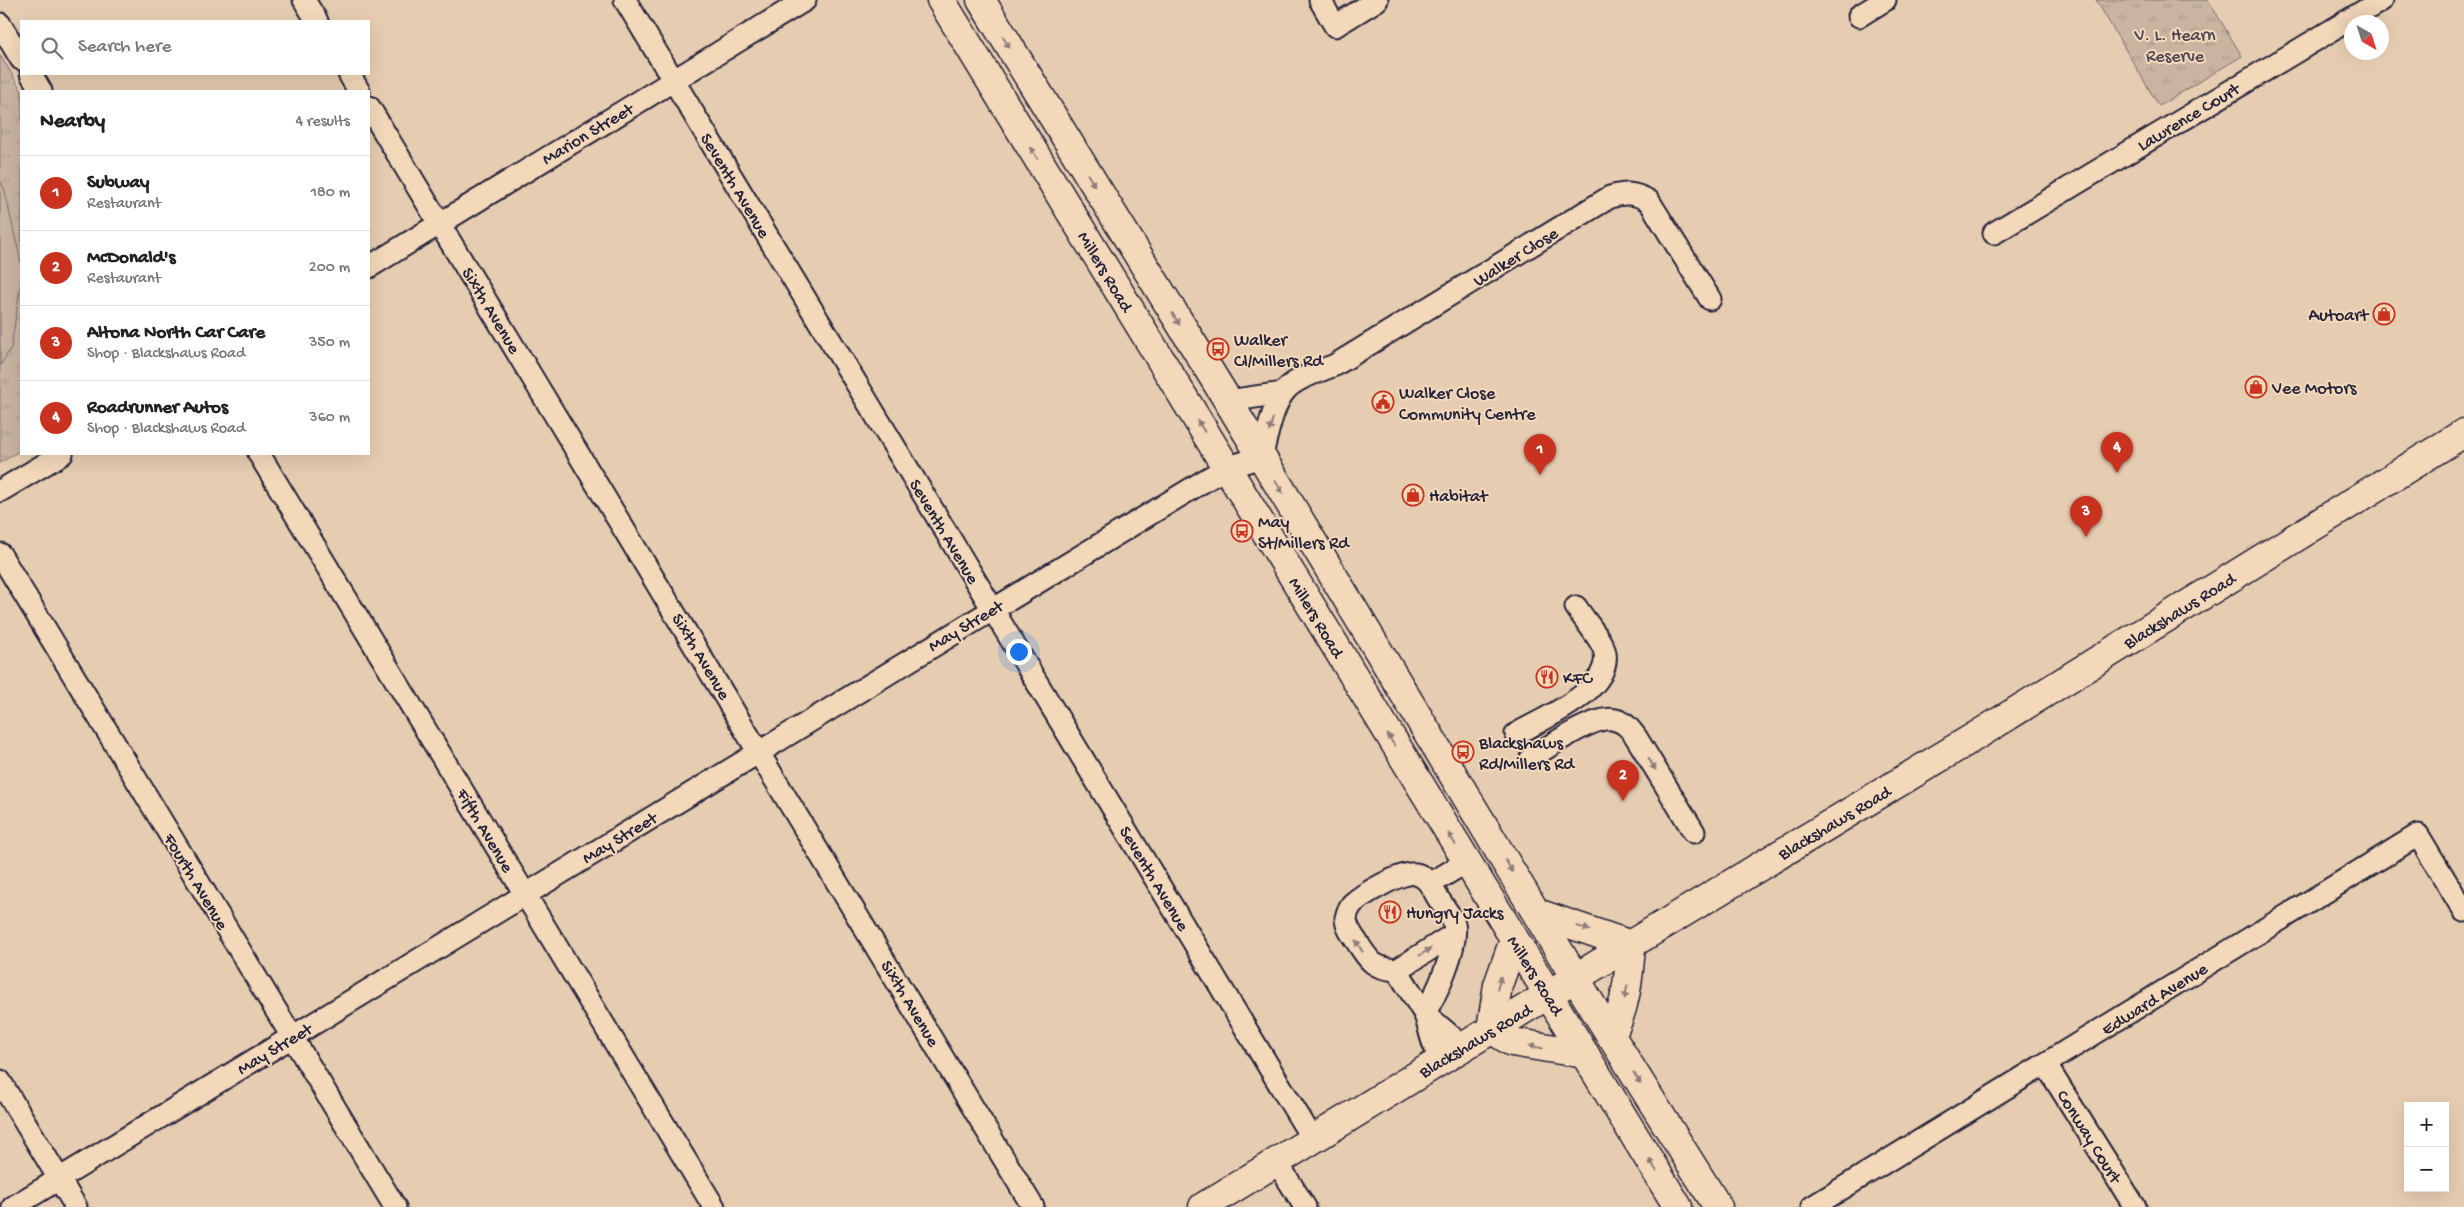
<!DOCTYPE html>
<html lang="en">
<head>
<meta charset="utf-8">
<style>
	:root { --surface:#fff; --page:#f6f6f6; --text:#222; --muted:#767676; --line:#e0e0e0; --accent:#c8321e }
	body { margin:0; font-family:"Gochi Hand",sans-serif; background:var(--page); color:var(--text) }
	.controls { position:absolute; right:15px; bottom:15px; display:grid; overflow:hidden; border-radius:0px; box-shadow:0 5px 20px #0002 }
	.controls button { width:45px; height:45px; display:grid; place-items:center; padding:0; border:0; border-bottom:1px solid var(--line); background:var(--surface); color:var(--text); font:25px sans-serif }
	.compass { position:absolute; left:2344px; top:15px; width:45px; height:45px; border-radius:50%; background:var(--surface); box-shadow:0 5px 20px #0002; rotate:141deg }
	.you { position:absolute; left:1018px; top:651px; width:18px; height:18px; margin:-12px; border:4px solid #fff; border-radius:50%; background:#1a73e8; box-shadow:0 0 0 8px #1a73e833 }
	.badge { display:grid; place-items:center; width:32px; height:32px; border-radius:50%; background:var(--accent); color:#fff; font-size:16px; font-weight:700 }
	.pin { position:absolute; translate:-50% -41px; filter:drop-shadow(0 1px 2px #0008) }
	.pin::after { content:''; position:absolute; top:26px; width:18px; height:15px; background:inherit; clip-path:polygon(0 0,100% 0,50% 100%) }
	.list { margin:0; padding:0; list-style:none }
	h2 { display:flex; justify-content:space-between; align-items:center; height:65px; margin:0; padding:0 20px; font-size:21px }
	h2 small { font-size:16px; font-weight:400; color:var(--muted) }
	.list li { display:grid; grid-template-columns:32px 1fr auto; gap:15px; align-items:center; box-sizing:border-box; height:75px; padding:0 20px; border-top:1px solid var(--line) }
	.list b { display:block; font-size:19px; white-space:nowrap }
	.list p { margin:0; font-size:16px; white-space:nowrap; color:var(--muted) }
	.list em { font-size:16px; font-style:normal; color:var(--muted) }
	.icon { flex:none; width:28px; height:28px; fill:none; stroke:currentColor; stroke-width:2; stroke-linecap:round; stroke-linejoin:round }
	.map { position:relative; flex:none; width:2464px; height:1207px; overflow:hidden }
	.search { position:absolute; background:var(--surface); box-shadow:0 5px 20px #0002; left:20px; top:20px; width:350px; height:55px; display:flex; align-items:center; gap:12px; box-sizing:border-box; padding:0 18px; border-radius:0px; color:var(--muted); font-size:19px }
	.panel { position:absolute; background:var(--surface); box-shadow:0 5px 20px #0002; left:20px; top:90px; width:350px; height:365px; border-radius:0px }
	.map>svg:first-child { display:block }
	.grass { fill:url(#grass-tufts); stroke:#766b6e }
	.pitch { fill:#c9b4a1; stroke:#766b6e }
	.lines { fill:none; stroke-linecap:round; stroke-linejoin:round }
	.minor-casing { stroke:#22223b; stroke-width:25 }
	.major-casing { stroke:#22223b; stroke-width:31 }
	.minor { stroke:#f3d8ba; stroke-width:21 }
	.major { stroke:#f3d8ba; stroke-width:28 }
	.oneway { fill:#8a7d7a }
	.labels { text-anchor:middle; stroke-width:4; stroke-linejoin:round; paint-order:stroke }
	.park-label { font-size:18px; fill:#4c4654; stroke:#f3d8ba }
	.street-label { font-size:18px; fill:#22223b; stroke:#f3d8ba }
	.poi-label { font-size:18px; fill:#22223b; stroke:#f3d8ba; text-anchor:start }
</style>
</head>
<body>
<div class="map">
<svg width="2464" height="1207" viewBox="0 0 2464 1207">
	<defs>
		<pattern id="grass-tufts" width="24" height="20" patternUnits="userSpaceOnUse" patternTransform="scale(1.25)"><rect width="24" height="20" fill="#c9b4a1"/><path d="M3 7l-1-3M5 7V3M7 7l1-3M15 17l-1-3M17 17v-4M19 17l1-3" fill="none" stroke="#ac9a8c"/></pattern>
	</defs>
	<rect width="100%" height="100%" fill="#e6cdb2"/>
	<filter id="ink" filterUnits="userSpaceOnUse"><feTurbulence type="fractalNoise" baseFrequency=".02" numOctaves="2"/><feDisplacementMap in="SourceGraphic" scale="10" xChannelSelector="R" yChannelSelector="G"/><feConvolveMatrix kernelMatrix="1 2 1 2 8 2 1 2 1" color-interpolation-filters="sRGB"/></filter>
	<g filter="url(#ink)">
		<g class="grass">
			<path d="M2096,0H2208L2242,56L2159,106Z"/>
			<path d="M0,55L22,91L21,450L0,463Z"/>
		</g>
		<path class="pitch" d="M0,181L4,188L21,263V281L11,348L0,366Z"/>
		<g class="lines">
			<g class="minor-casing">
				<g id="minor">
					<path d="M304,0L317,21"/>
					<path d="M625,0L1313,1140"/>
					<path d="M1320,0L1335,26L1377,0"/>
					<path d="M1859,16L1885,0"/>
					<path d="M0,24L21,59"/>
					<path d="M31,74L41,91"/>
					<path d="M349,74L359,91"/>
					<path d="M369,107L1033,1207"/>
					<path d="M1994,233L2382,0"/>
					<path d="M369,267L805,0"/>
					<path d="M1228,401L1283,393"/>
					<path d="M259,454L714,1207"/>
					<path d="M0,491L62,454"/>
					<path d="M0,554L395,1207"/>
					<path d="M1516,734C1544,718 1611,691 1605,653C1603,641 1583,618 1576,607"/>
					<path d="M1531,758C1548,747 1597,713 1616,720C1626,723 1630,729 1636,737L1694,832"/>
					<path d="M1430,884L1466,862"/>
					<path d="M1454,934L1397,970L1424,1013L1452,1037L1459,1049"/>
					<path d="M1397,970C1373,968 1370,962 1357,942C1352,935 1346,927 1346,918C1347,913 1349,908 1352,904C1362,895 1403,870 1416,874C1428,877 1432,888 1438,898C1443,906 1451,915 1454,924C1459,944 1436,997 1424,1013"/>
					<path d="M1425,1014C1430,1031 1432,1045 1441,1060"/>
					<path d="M2046,1065L2135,1207"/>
					<path d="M0,1081L76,1207"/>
					<path d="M1277,1162L1305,1207"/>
					<path d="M13,1207L1204,481L1226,468L1261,457C1267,438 1271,410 1283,393C1294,378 1318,372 1335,365L1610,197C1626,192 1635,193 1649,201L1710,299"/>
					<path d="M1812,1207L2418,835L2464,911"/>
				</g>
			</g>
			<g class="major-casing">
				<g id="major">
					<path d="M941,0L1678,1207"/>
					<path d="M981,0L1228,401L1591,1004L1718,1207"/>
					<path d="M1537,913L1631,945"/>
					<path d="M1491,1029L1512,1042L1585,1054"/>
					<path d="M1491,1029L1498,985L1514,940"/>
					<path d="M1611,1036C1626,1007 1629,977 1631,945"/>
					<path d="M1203,1207L1575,978L1979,734L2464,433"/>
				</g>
			</g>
			<use href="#minor" class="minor"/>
			<use href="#major" class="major"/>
		</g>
		<defs><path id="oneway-solid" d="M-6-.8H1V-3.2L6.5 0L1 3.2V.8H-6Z" transform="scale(1.25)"/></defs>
		<g class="oneway">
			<use href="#oneway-solid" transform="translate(1006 42) rotate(59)"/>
			<use href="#oneway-solid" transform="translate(1034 153) rotate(-121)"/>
			<use href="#oneway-solid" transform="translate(1091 180) rotate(59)"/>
			<use href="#oneway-solid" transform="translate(1176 319) rotate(58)"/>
			<use href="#oneway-solid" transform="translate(1271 425) rotate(105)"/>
			<use href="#oneway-solid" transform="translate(1201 426) rotate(-121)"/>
			<use href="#oneway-solid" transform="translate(1279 487) rotate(59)"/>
			<use href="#oneway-solid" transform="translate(1391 740) rotate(-121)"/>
			<use href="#oneway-solid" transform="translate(1652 764) rotate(58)"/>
			<use href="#oneway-solid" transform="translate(1452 839) rotate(-122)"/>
			<use href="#oneway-solid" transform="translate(1509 866) rotate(59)"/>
			<use href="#oneway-solid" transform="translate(1583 928) rotate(18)"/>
			<use href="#oneway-solid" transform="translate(1359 946) rotate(-122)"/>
			<use href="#oneway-solid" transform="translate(1425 952) rotate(-32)"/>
			<use href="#oneway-solid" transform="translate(1499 983) rotate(-75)"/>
			<use href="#oneway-solid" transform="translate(1626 992) rotate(102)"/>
			<use href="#oneway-solid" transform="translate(1536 1047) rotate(-169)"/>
			<use href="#oneway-solid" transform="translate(1637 1078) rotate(58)"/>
			<use href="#oneway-solid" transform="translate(1653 1165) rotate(-121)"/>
		</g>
	</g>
	<defs>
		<g id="shop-ring" transform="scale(1.125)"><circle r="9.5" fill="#f3d8ba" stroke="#c8321e" stroke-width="1.5"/><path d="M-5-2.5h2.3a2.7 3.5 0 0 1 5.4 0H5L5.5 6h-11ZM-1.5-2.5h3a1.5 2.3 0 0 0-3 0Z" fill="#c8321e"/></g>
		<g id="bus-ring" transform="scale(1.125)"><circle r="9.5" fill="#f3d8ba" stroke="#c8321e" stroke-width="1.5"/><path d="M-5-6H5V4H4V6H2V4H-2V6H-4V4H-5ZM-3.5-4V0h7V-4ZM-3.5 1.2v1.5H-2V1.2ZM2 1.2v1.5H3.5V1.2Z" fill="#c8321e"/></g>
		<g id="civic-ring" transform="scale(1.125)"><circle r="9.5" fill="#f3d8ba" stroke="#c8321e" stroke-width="1.5"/><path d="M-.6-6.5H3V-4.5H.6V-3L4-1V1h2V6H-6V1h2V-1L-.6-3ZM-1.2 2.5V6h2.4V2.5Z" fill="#c8321e"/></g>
		<g id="restaurant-ring" transform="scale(1.125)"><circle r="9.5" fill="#f3d8ba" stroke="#c8321e" stroke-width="1.5"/><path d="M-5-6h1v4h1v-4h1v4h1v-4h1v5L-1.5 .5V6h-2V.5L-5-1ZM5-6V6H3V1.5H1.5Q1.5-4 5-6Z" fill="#c8321e"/></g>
	</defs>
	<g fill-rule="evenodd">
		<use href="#shop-ring" x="2384" y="314"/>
		<use href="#bus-ring" x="1218" y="349"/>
		<use href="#shop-ring" x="2256" y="387"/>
		<use href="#civic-ring" x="1383" y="402"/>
		<use href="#shop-ring" x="1413" y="495"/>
		<use href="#bus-ring" x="1242" y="531"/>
		<use href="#restaurant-ring" x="1547" y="677"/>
		<use href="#bus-ring" x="1463" y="752"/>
		<use href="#restaurant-ring" x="1390" y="912"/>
	</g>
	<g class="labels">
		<g class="park-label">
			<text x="2175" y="40">V. L. Hearn<tspan x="2175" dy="21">Reserve</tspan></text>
		</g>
		<g class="street-label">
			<text transform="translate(2188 116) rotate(-31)" y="6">Lawrence Court</text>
			<text transform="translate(587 133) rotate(-31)" y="6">Marion Street</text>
			<text transform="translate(736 185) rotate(59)" y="6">Seventh Avenue</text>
			<text transform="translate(1515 256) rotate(-32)" y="6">Walker Close</text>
			<text transform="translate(1106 271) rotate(59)" y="6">Millers Road</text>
			<text transform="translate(492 310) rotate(59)" y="6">Sixth Avenue</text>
			<text transform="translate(945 531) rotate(59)" y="6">Seventh Avenue</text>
			<text transform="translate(2179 610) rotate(-32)" y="6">Blackshaws Road</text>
			<text transform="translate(1317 617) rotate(59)" y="6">Millers Road</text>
			<text transform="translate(965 625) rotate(-31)" y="6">May Street</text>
			<text transform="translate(702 656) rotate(59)" y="6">Sixth Avenue</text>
			<text transform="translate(1834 822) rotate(-31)" y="6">Blackshaws Road</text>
			<text transform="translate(486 830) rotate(59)" y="6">Fifth Avenue</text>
			<text transform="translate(619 837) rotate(-31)" y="6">May Street</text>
			<text transform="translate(1155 878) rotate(59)" y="6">Seventh Avenue</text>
			<text transform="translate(197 881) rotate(59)" y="6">Fourth Avenue</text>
			<text transform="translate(1536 975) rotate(58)" y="6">Millers Road</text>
			<text transform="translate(2154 998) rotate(-32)" y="6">Edward Avenue</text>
			<text transform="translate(911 1003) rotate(59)" y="6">Sixth Avenue</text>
			<text transform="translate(1475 1040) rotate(-31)" y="6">Blackshaws Road</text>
			<text transform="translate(274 1048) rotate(-31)" y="6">May Street</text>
			<text transform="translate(2090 1136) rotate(58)" y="6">Conway Court</text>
		</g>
		<g class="poi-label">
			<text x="2368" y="320" text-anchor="end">Autoart</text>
			<text x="1234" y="345">Walker<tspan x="1234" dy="21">Cl/Millers Rd</tspan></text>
			<text x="2272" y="393">Vee Motors</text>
			<text x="1399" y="398">Walker Close<tspan x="1399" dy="21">Community Centre</tspan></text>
			<text x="1429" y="501">Habitat</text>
			<text x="1258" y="527">May<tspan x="1258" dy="21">St/Millers Rd</tspan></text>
			<text x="1563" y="683">KFC</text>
			<text x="1479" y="748">Blackshaws<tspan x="1479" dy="21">Rd/Millers Rd</tspan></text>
			<text x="1406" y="918">Hungry Jacks</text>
		</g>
	</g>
</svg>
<div class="controls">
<button>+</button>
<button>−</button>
</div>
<svg class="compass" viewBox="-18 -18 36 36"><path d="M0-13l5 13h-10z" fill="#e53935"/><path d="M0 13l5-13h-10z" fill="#767676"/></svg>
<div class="you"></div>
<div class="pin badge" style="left:1540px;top:475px">1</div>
<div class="pin badge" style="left:1623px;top:801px">2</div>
<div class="pin badge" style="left:2086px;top:537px">3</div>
<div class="pin badge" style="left:2117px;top:473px">4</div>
<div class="search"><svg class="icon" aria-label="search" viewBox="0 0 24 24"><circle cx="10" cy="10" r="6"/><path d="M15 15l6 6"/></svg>Search here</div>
<section class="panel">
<h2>Nearby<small>4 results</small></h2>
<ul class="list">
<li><span class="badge">1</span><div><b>Subway</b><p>Restaurant</p></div><em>180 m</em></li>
<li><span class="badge">2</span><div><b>McDonald's</b><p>Restaurant</p></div><em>200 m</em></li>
<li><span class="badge">3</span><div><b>Altona North Car Care</b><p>Shop · Blackshaws Road</p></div><em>350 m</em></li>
<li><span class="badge">4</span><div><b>Roadrunner Autos</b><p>Shop · Blackshaws Road</p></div><em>360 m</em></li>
</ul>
</section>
</div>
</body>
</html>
